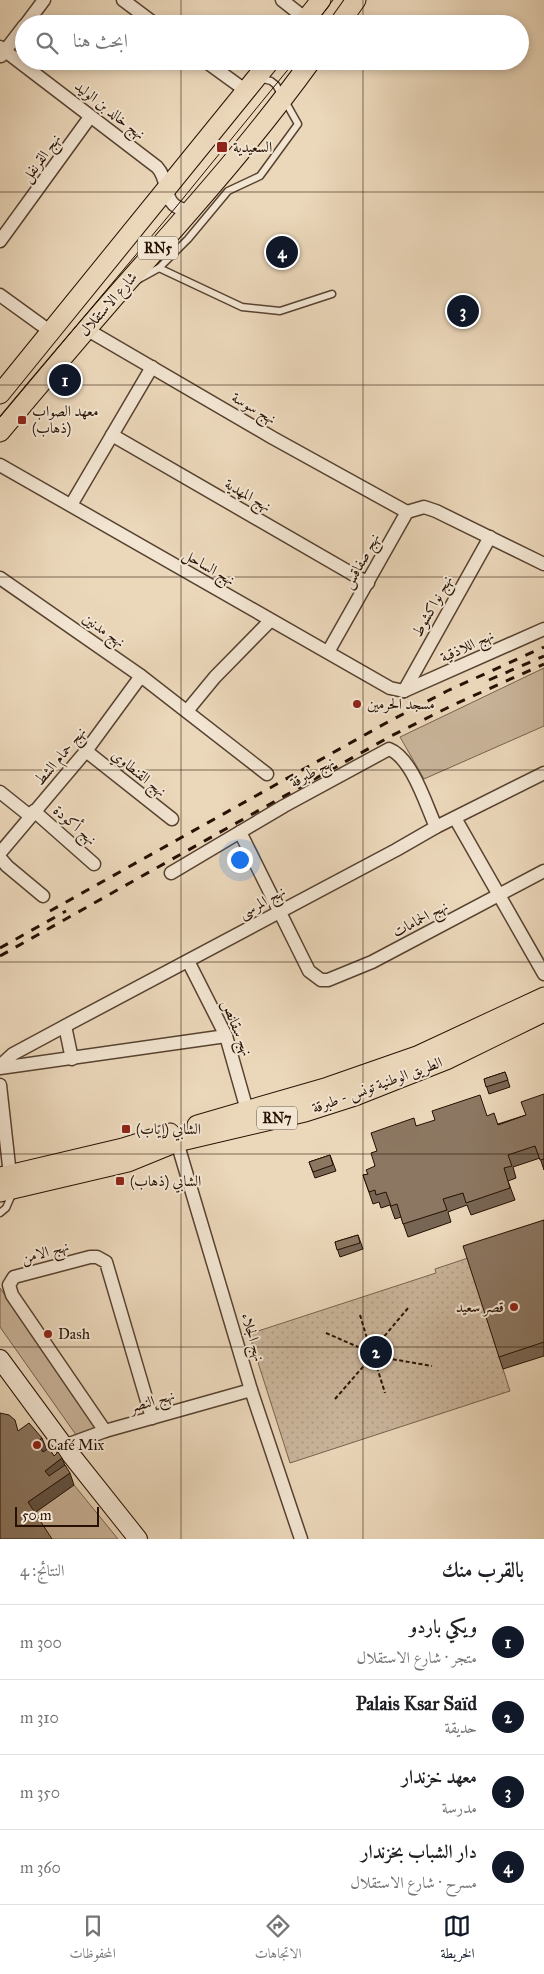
<!DOCTYPE html>
<html lang="ar">
<head>
<meta charset="utf-8">
<style>
	:root { --surface:#fff; --page:#f6f6f6; --text:#202124; --muted:#757577; --line:#e0e0e0; --accent:#111827 }
	body { margin:0; font-family:"IM FELL Great Primer",Amiri,serif; background:var(--page); color:var(--text); direction:rtl }
	.scale { position:absolute; left:15px; bottom:12px; width:84px; box-sizing:border-box; padding-left:5px; border:2px solid #261002; border-top:0; font-size:14px; line-height:18px; white-space:nowrap; color:#261002; -webkit-text-stroke:4px #f2e5d2; paint-order:stroke }
	.you { position:absolute; left:239px; top:859px; width:18px; height:18px; margin:-12px; border:4px solid #fff; border-radius:50%; background:#1a73e8; box-shadow:0 0 0 8px #1a73e833 }
	.badge { display:grid; place-items:center; width:32px; height:32px; border-radius:50%; background:var(--accent); color:#fff; font-size:16px; font-weight:700 }
	.pin { position:absolute; translate:-50% -50%; border:2px solid #fff; box-shadow:0 1px 5px #0006 }
	.list { margin:0; padding:0; list-style:none }
	h2 { display:flex; justify-content:space-between; align-items:center; height:65px; margin:0; padding:0 20px; font-size:21px }
	h2 small { font-size:16px; font-weight:400; color:var(--muted) }
	.list li { display:grid; grid-template-columns:32px 1fr auto; gap:15px; align-items:center; box-sizing:border-box; height:75px; padding:0 20px; border-top:1px solid var(--line) }
	.list b { display:block; font-size:19px; white-space:nowrap }
	.list p { margin:0; font-size:16px; white-space:nowrap; color:var(--muted) }
	.list em { font-size:16px; font-style:normal; color:var(--muted) }
	.icon { flex:none; width:28px; height:28px; fill:none; stroke:currentColor; stroke-width:2; stroke-linecap:round; stroke-linejoin:round }
	.map { position:relative; flex:none; width:544px; height:1539px; overflow:hidden; direction:ltr }
	.search { position:absolute; background:var(--surface); box-shadow:0 2px 8px #0003; left:15px; right:15px; top:15px; height:55px; display:flex; align-items:center; gap:12px; box-sizing:border-box; padding:0 18px; border-radius:28px; color:var(--muted); font-size:19px }
	.sheet { height:365px; background:var(--surface) }
	nav { display:flex; justify-content:space-around; align-items:center; box-sizing:border-box; height:70px; border-top:1px solid var(--line); background:var(--surface); font-size:14px; color:var(--muted) }
	nav a { display:grid; justify-items:center; gap:2px }
	nav .on { color:var(--accent) }
	.map>svg:first-child { display:block }
	.green { fill:#cab59b; stroke:#78624e }
	.garden { fill:url(#garden-dots); stroke:#78624e }
	.lines { fill:none; stroke-linecap:round; stroke-linejoin:round }
	.service-casing { stroke:#574230; stroke-width:9 }
	.minor-casing { stroke:#574230; stroke-width:15 }
	.secondary-casing { stroke:#261002; stroke-width:20 }
	.primary-casing { stroke:#261002; stroke-width:21 }
	.path { stroke:#261002; stroke-width:2; stroke-dasharray:4 2.5; stroke-linecap:butt }
	.service { stroke:#f2e5d2; stroke-width:6 }
	.minor { stroke:#f2e5d2; stroke-width:12 }
	.secondary { stroke:#f2e5d2; stroke-width:18 }
	.primary { stroke:#ebd7ba; stroke-width:19 }
	.tram { stroke:#261002; stroke-width:1 }
	.rail { stroke:#261002; stroke-width:3; stroke-dasharray:9 9; stroke-linecap:butt }
	.wall { fill:#786654; stroke:#261002 }
	.shaded-wall { fill:#625345; stroke:#261002 }
	.building { fill:#8c7762; stroke:#261002 }
	.grid { fill:none; stroke:#261002; stroke-width:1; stroke-opacity:0.55 }
	.poi-dot { fill:#8f2418; stroke:#f2e5d2; stroke-width:2 }
	.labels { text-anchor:middle; stroke-width:4; stroke-linejoin:round; paint-order:stroke }
	.shield { fill:#f2e5d2; stroke:#635040; stroke-width:1 }
	.shield-label { font-size:14px; font-weight:bold; fill:#261002 }
	.street-label { font-size:15px; fill:#261002; stroke:#f2e5d2 }
	.poi-label { font-size:15px; fill:#261002; stroke:#f2e5d2; text-anchor:start }
</style>
</head>
<body>
<div class="map">
<svg width="544" height="1539" viewBox="0 0 544 1539">
	<defs>
		<pattern id="garden-dots" width="8" height="8" patternUnits="userSpaceOnUse" patternTransform="scale(1.25)"><rect width="8" height="8" fill="#cab59b"/><path d="M2 2h.1M6 6h.1" fill="none" stroke="#ad9b84" stroke-width="1.8" stroke-linecap="round"/></pattern>
	</defs>
	<rect width="100%" height="100%" fill="#ebd7ba"/>
	<filter id="stains"><feTurbulence type="fractalNoise" baseFrequency=".004" numOctaves="4"/><feColorMatrix values="0 0 0 0 .2 0 0 0 0 .09 0 0 0 0 .02 0 0 0 .5 -.17"/></filter>
	<radialGradient id="worn" r=".72"><stop offset=".6" stop-color="#630" stop-opacity="0"/><stop offset="1" stop-color="#630" stop-opacity=".3"/></radialGradient>
	<g class="green">
		<path d="M544,668V726L424,779L400,737Z"/>
		<path d="M0,1288L100,1430L79,1439L0,1327Z"/>
		<path d="M74,1485L118,1539H49L33,1514Z"/>
	</g>
	<path class="garden" d="M468,1258L510,1391L290,1463L249,1334L436,1273L435,1269Z"/>
	<g class="lines">
		<g class="service-casing">
			<g id="service">
				<path d="M159,268L242,307L280,311L332,294"/>
				<path d="M139,279L159,268L188,239L228,191L260,176L298,124L276,85L271,81L259,78"/>
				<path d="M0,1213L6,1208L13,1192"/>
			</g>
		</g>
		<g class="minor-casing">
			<g id="minor">
				<path d="M123,0L155,24"/>
				<path d="M282,0L306,19"/>
				<path d="M26,24L44,0"/>
				<path d="M0,47L157,167C171,182 161,205 185,210L195,207"/>
				<path d="M1,56L24,26"/>
				<path d="M205,61L245,90"/>
				<path d="M0,241L90,117"/>
				<path d="M0,295L51,332"/>
				<path d="M86,329L273,438L407,512"/>
				<path d="M112,435L368,583"/>
				<path d="M0,465L390,688L404,691"/>
				<path d="M71,505L152,367"/>
				<path d="M0,578L141,676L267,774"/>
				<path d="M328,652L407,512L424,507L436,511L544,564"/>
				<path d="M404,691L490,537"/>
				<path d="M404,691L544,629"/>
				<path d="M187,711L215,677L270,621"/>
				<path d="M86,751L172,819"/>
				<path d="M0,792L30,816"/>
				<path d="M34,811L94,864"/>
				<path d="M455,818L544,974"/>
				<path d="M240,832L309,971L321,980H328L372,962L544,871"/>
				<path d="M0,853L86,751L141,676"/>
				<path d="M0,858L7,866L43,896"/>
				<path d="M171,873L284,806L389,749C412,758 426,805 436,827"/>
				<path d="M188,961L226,1036L247,1110"/>
				<path d="M65,1026L72,1059"/>
				<path d="M0,1066L13,1054L65,1026L396,850L436,827L544,773"/>
				<path d="M0,1068L226,1036"/>
				<path d="M0,1085L10,1175"/>
				<path d="M177,1142L251,1390L301,1539"/>
				<path d="M105,1431L12,1295L9,1285L14,1277L90,1257H97L106,1262L152,1418"/>
				<path d="M64,1446L105,1431L251,1390"/>
			</g>
		</g>
		<g class="secondary-casing">
			<path id="secondary" d="M0,1359L64,1446L138,1539"/>
		</g>
		<g class="primary-casing">
			<g id="primary">
				<path d="M302,24L321,0"/>
				<path d="M339,24L356,0"/>
				<path d="M0,394L270,61"/>
				<path d="M0,432C39,385 78,339 118,293C184,218 252,143 311,61"/>
				<path d="M197,1125L328,1087L417,1056L544,997"/>
				<path d="M0,1177L123,1148L170,1133"/>
				<path d="M0,1192L128,1162L177,1142L305,1112L355,1096L446,1060L544,1012"/>
			</g>
		</g>
		<g class="path">
			<path d="M360,1315L369,1345"/>
			<path d="M326,1333L365,1350"/>
			<path d="M376,1346L409,1307"/>
			<path d="M380,1357L432,1366"/>
			<path d="M375,1361L385,1393"/>
			<path d="M335,1399L368,1361"/>
		</g>
		<use href="#service" class="service"/>
		<use href="#minor" class="minor"/>
		<use href="#secondary" class="secondary"/>
		<use href="#primary" class="primary"/>
		<g class="tram">
			<path d="M315,24L333,0"/>
			<path d="M0,417L176,207L295,61"/>
		</g>
		<g class="rail">
			<path d="M489,680L544,656"/>
			<path d="M50,911L386,723L447,691L544,647"/>
			<path d="M0,948L66,911"/>
			<path d="M0,956L391,736L453,705L544,664"/>
		</g>
	</g>
	<g class="wall">
		<path d="M505,1072L510,1087L489,1094L484,1079Z"/>
		<path d="M544,1094V1170L540,1158L513,1167L516,1178L508,1181L515,1200L471,1215L467,1205L448,1212L451,1222L408,1237L401,1217L395,1219L390,1205L381,1208L379,1202L373,1204L363,1175L368,1174L375,1166L377,1151L417,1126L487,1116L498,1124L526,1115Z"/>
		<path d="M330,1155L336,1171L315,1178L309,1162Z"/>
		<path d="M544,1220V1356L503,1369L499,1357Z"/>
		<path d="M358,1235L363,1249L340,1257L335,1242Z"/>
	</g>
	<g class="shaded-wall">
		<path d="M42,1438L47,1450L41,1454L37,1442Z"/>
		<path d="M62,1458L67,1471L49,1483L45,1471Z"/>
		<path d="M70,1473L74,1485L33,1514L28,1502Z"/>
	</g>
	<g class="building">
		<path d="M505,1072L508,1080L486,1087L484,1079Z"/>
		<path d="M544,1094V1159L540,1160L535,1146L508,1155L512,1166L504,1168L510,1188L466,1203L463,1193L443,1199L447,1210L403,1224L397,1204L391,1206L386,1192L376,1195L375,1190L369,1192L363,1175L368,1174L366,1170L375,1166L371,1153L377,1151L371,1133L414,1118L416,1126L435,1120L432,1111L480,1095L487,1116L494,1113L498,1125L526,1115L521,1102Z"/>
		<path d="M330,1155L333,1165L313,1172L309,1162Z"/>
		<path d="M544,1220V1342L499,1357L463,1246Z"/>
		<path d="M358,1235L360,1243L337,1250L335,1242Z"/>
		<path d="M0,1413L9,1415L15,1420L18,1431L29,1423L42,1438L37,1442L43,1452L49,1448L54,1456L58,1452L62,1458L45,1471L49,1476L65,1465L70,1473L28,1502L52,1539H0Z"/>
	</g>
	<path class="grid" d="M181,0V24M363,0V24M181,61V1539M363,61V1539M0,192H544M0,385H544M0,577H544M0,770H544M0,962H544M0,1154H544M0,1347H544"/>
	<g class="poi-dot">
		<rect x="216" y="141" width="12" height="12" rx="2.5"/>
		<rect x="17" y="415" width="10" height="10" rx="2.5"/>
		<circle cx="357" cy="704" r="5"/>
		<rect x="121" y="1124" width="10" height="10" rx="2.5"/>
		<rect x="115" y="1176" width="10" height="10" rx="2.5"/>
		<circle cx="514" cy="1307" r="5"/>
		<circle cx="48" cy="1334" r="5"/>
		<circle cx="37" cy="1445" r="5"/>
	</g>
	<g class="labels">
		<g class="shield">
			<rect x="138" y="236.5" width="40" height="23" rx="4"/>
			<rect x="257" y="1106.5" width="40" height="23" rx="4"/>
		</g>
		<g class="shield-label">
			<text x="158" y="253">RN5</text>
			<text x="277" y="1123">RN7</text>
		</g>
		<g class="street-label">
			<text transform="translate(110 110) rotate(38)" y="5">نهج خالد بن الوليد</text>
			<text transform="translate(41 158) rotate(-54)" y="5">نهج القرنفل</text>
			<text transform="translate(108 304) rotate(-49)" y="5">شارع الاستقلال</text>
			<text transform="translate(254 408) rotate(30)" y="5">نهج سوسة</text>
			<text transform="translate(248 495) rotate(30)" y="5">نهج المهدية</text>
			<text transform="translate(361 561) rotate(-61)" y="5">نهج صفاقس</text>
			<text transform="translate(209 567) rotate(30)" y="5">نهج الساحل</text>
			<text transform="translate(432 606) rotate(-61)" y="5">نهج نواكشوط</text>
			<text transform="translate(104 630) rotate(35)" y="5">نهج مدنين</text>
			<text transform="translate(467 646) rotate(-25)" y="5">نهج اللاذقية</text>
			<text transform="translate(60 756) rotate(-50)" y="5">نهج حمام الشط</text>
			<text transform="translate(312 772) rotate(-29)" y="5">نهج طبرقة</text>
			<text transform="translate(139 773) rotate(39)" y="5">نهج القنطاوي</text>
			<text transform="translate(75 825) rotate(41)" y="5">نهج أكودة</text>
			<text transform="translate(262 902) rotate(-29)" y="5">نهج المرسى</text>
			<text transform="translate(420 919) rotate(-28)" y="5">نهج الحمامات</text>
			<text transform="translate(237 1028) rotate(68)" y="5">نهج سقانص</text>
			<text transform="translate(377 1085) rotate(-20)" y="5">الطريق الوطنية تونس - طبرقة</text>
			<text transform="translate(45 1252) rotate(-15)" y="5">نهج الامن</text>
			<text transform="translate(253 1337) rotate(74)" y="5">نهج الجلاء</text>
			<text transform="translate(152 1401) rotate(-16)" y="5">نهج النصر</text>
		</g>
		<g class="poi-label">
			<text x="233" y="152">السعيدية</text>
			<text x="32" y="416">معهد الصواب<tspan x="32" dy="17">(ذهاب)</tspan></text>
			<text x="367" y="709">مسجد الحرمين</text>
			<text x="136" y="1134">الشابي (إياب)</text>
			<text x="130" y="1186">الشابي (ذهاب)</text>
			<text x="504" y="1312" text-anchor="end">قصر سعيد</text>
			<text x="58" y="1339">Dash</text>
			<text x="47" y="1450">Café Mix</text>
		</g>
	</g>
	<rect width="100%" height="100%" filter="url(#stains)"/>
	<rect width="100%" height="100%" fill="url(#worn)"/>
</svg>
<div class="scale">50 m</div>
<div class="you"></div>
<div class="pin badge" style="left:65px;top:380px">1</div>
<div class="pin badge" style="left:376px;top:1352px">2</div>
<div class="pin badge" style="left:463px;top:311px">3</div>
<div class="pin badge" style="left:282px;top:252px">4</div>
<div class="search"><svg class="icon" aria-label="search" viewBox="0 0 24 24"><circle cx="10" cy="10" r="6"/><path d="M15 15l6 6"/></svg>ابحث هنا</div>
</div>
<section class="sheet">
<h2>بالقرب منك<small>النتائج: 4</small></h2>
<ul class="list">
<li><span class="badge">1</span><div><b>ويكي باردو</b><p>متجر · شارع الاستقلال</p></div><em>300 m</em></li>
<li><span class="badge">2</span><div><b>Palais Ksar Saïd</b><p>حديقة</p></div><em>310 m</em></li>
<li><span class="badge">3</span><div><b>معهد خزندار</b><p>مدرسة</p></div><em>350 m</em></li>
<li><span class="badge">4</span><div><b>دار الشباب بخزندار</b><p>مسرح · شارع الاستقلال</p></div><em>360 m</em></li>
</ul>
</section>
<nav>
<a class="on"><svg class="icon" aria-label="map" viewBox="0 0 24 24"><path d="M3 6l6-2 6 2 6-2v14l-6 2-6-2-6 2zM9 4v14M15 6v14"/></svg>الخريطة</a>
<a><svg class="icon" aria-label="directions" viewBox="0 0 24 24"><path d="M12 3l9 9-9 9-9-9zM9 14v-3h6M13 9l2 2-2 2"/></svg>الاتجاهات</a>
<a><svg class="icon" aria-label="saved" viewBox="0 0 24 24"><path d="M7 4h10v16l-5-4-5 4z"/></svg>المحفوظات</a>
</nav>
</body>
</html>
